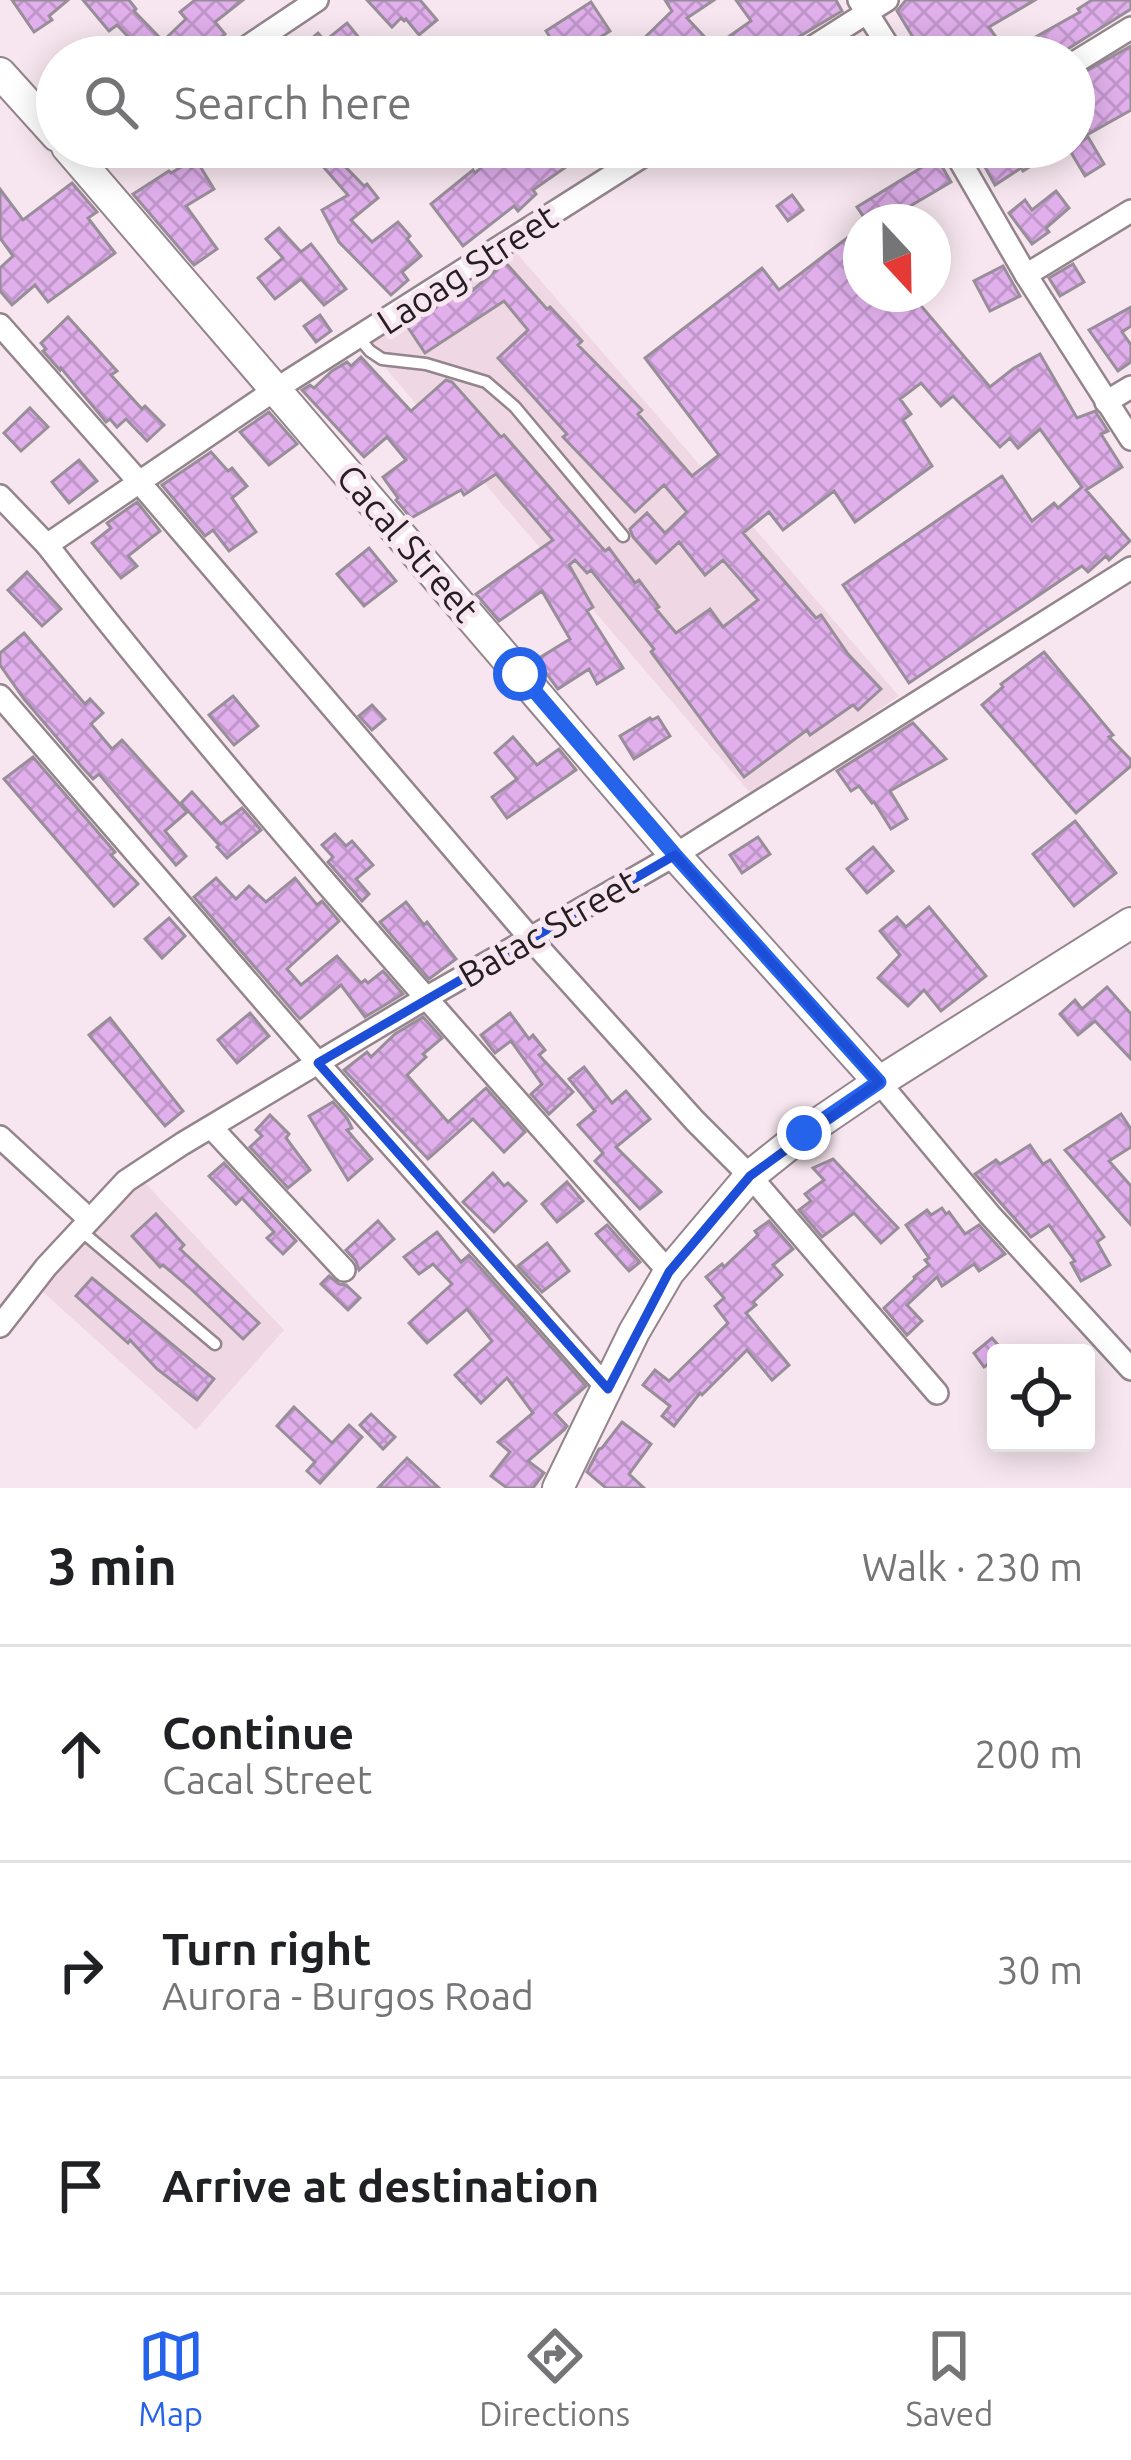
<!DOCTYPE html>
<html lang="en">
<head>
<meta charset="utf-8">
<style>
	:root { --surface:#fff; --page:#f2f2f2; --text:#202124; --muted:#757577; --line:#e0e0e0; --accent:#2563eb }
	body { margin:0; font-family:Ubuntu,sans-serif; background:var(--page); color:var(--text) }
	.controls { position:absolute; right:36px; bottom:36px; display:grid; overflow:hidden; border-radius:12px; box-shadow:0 6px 30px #0003 }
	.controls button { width:108px; height:108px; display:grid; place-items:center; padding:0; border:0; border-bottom:3px solid var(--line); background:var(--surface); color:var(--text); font:60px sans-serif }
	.compass { position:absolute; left:843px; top:204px; width:108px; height:108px; border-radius:50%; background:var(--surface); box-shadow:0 6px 30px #0003; rotate:158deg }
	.stop { position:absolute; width:36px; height:36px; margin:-27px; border:9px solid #2563eb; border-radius:50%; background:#fff }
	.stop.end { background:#2563eb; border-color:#fff; box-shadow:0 3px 12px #0008 }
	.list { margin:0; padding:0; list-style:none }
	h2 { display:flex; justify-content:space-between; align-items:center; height:156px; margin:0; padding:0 48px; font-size:51px }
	h2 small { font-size:39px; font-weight:400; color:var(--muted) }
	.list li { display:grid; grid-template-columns:78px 1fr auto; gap:36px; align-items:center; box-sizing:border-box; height:216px; padding:0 48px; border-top:3px solid var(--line) }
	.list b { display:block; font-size:45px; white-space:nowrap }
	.list p { margin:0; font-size:39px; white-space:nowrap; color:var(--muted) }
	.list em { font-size:39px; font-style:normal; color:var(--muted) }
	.icon { flex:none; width:66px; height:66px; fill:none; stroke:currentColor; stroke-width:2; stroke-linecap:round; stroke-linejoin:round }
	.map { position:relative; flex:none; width:1131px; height:1488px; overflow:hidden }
	.search { position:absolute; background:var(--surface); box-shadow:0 6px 30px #0003; left:36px; right:36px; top:36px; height:132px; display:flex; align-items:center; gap:30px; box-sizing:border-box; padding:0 42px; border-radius:66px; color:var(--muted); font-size:45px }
	.sheet { height:804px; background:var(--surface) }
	nav { display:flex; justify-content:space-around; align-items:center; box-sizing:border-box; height:168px; border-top:3px solid var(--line); background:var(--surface); font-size:33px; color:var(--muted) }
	nav a { display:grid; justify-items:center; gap:6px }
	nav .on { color:var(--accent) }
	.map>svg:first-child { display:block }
	.built { fill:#f0d7e4 }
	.building { fill:url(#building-cross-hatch); stroke:#988e9a; stroke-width:3 }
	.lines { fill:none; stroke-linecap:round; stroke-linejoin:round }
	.lane-casing { stroke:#94848c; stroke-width:15 }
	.street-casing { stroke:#94848c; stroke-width:26 }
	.secondary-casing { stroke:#94848c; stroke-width:34 }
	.lane { stroke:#fff; stroke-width:10 }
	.street { stroke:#fff; stroke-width:21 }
	.secondary { stroke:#fff; stroke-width:30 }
	.route { stroke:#2563eb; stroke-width:15 }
	.marked { fill:none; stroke:#1d4ed8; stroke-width:9; stroke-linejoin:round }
	.labels { text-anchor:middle; stroke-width:10; stroke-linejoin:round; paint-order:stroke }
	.street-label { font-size:36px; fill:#241e21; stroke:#f7e6ef }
</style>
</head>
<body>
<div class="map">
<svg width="1131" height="1488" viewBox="0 0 1131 1488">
	<defs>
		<pattern id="building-cross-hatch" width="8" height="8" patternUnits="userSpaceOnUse" patternTransform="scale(3)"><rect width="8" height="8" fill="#e0afec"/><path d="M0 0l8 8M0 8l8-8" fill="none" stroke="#c096ca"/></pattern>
	</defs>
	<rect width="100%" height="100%" fill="#f7e6ef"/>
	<g class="built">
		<path d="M516,252L899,696L752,795L364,343Z"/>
		<path d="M145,1183L284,1330L196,1430L43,1292L66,1259L120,1202Z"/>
	</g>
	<g class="building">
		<path d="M12,0H68L49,16L52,20L34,32Z"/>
		<path d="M83,0H129L136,9L134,11L163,41L186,19L180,12L195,0H243L215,22L225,34L198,57H125L137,46L117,25L109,31Z"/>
		<path d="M367,0H420L437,20L419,35L406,19L404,21L401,18L392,27Z"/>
		<path d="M665,0H714L687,18L714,47L751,21L736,0H836L842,11L765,57H639L632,50L672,11Z"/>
		<path d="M906,0H1035L989,27L1007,53L1080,12L1078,9L1092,0H1131V9L1055,57H925L897,11Z"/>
		<path d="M591,2L610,31L569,57H542L555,45L546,31Z"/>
		<path d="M347,23L360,39L338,57H290L318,33L325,41Z"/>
		<path d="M1131,46V110L1085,136L1074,117V78Z"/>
		<path d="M1088,137L1104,164L1085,176L1069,149Z"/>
		<path d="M306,147H331L339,156L337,158L364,186L367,184L378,198L351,220L372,242L398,222L410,236L407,239L421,256L402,272L408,280L391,295L339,242L322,210L348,195Z"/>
		<path d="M504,147H552L566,167L533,190L536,194L518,211L514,206L463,246L431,204L473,170L475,173Z"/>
		<path d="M974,147H1031L1039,161L1023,171L1021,168L995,185Z"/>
		<path d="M937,158L951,182L883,222H867L857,207Z"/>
		<path d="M188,163L191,168L198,163L214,189L186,206L217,249L194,265L133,194L169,171L171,173Z"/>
		<path d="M72,183L97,212L88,218L115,253L48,302L35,285L12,305L0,291V268L13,256L0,238V189L23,220Z"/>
		<path d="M1056,191L1069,208L1046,228L1049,232L1032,244L1009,213L1025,200L1032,210Z"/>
		<path d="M792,195L803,210L788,221L777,206Z"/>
		<path d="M279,228L301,252L311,244L346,289L324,305L301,279L275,299L258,278L283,258L266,239Z"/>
		<path d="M847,238L861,256V294H911L990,387L1014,368L1040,354L1077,418L1095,411L1097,414L1108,431L1101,434L1122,467L1086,490L1130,541L1109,560L1106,556L1088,572L1082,566L909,683L843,585L1002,476L1032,521L1054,503L1058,508L1082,487L1040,429L1018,448L1010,438L1000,447L953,396L941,406L921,383L900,399L911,414L903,420L932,466L855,522L834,491L783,530L769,512L743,533L816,618L821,615L848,654L881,689L858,710L853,705L810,735L807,730L744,777L651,652L654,649L591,570L587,573L575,560L569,565L593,607L587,611L623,668L597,684L589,669L558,689L536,660L570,639L542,591L499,621L476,594L553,540L496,474L464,495L461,490L411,518L396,500L398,498L383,477L406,460L387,437L364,457L302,390L310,385L314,388L332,371L347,362L351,366L361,357L411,411L446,380L452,382L501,437L504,435L605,551L609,548L635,583L639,580L659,607L656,609L676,633L710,609L723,627L758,600L723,560L705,575L679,542L656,563L633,537L630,529L647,513L665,533L687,512L664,485L635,512L563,437L567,434L498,358L528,330L504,301L425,353L407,326L469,284L473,290L505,262L547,309L550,307L582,341L578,345L642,410L638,414L692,476L719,455L645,358L762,268L779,290Z"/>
		<path d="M1073,264L1084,282L1060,296L1049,278Z"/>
		<path d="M1003,266L1020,296L990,311L974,281Z"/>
		<path d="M1131,307V326L1122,332L1131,345V362L1118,371L1089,330Z"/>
		<path d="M320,315L331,331L316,342L304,326Z"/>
		<path d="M68,317L117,371L111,375L142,409L145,406L164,425L147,441L126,419L117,427L110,419L106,422L61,368L60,370L43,351L46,349L41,343Z"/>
		<path d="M30,408L48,427L21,451L4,433Z"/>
		<path d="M269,412L297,444L269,465L240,432Z"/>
		<path d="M211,452L228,471L232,468L247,486L232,498L256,532L229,551L213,530L205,536L162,485Z"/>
		<path d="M79,460L97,481L69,503L52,482Z"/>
		<path d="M137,502L160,531L128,556L137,566L121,578L92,543L111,528L107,523Z"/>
		<path d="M369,548L396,581L364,606L337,574Z"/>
		<path d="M27,572L61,609L42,626L8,590Z"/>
		<path d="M24,633L85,704L90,699L103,713L91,724L112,749L122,740L187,812L165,831L186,856L176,865L99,774L93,779L82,767L24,699L0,665V653Z"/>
		<path d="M1044,652L1113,735L1109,737L1131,760V766L1076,813L982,705L1003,687L1001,684Z"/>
		<path d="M233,696L258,726L234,745L209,715Z"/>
		<path d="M372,705L385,719L372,730L359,716Z"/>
		<path d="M658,717L670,736L634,759L620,736L650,718L652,720Z"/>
		<path d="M913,723L946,759L890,791L907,819L891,829L874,802L872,803L859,786L851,791L837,771Z"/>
		<path d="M513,737L537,765L559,749L576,770L507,818L492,797L517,779L495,753Z"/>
		<path d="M33,757L115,852L111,855L138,884L114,906L4,779Z"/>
		<path d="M192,792L221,824L242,808L261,830L227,858L217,847L219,845L181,803Z"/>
		<path d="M1075,821L1116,873L1074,906L1033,854Z"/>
		<path d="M335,834L346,846L352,841L373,865L356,879L369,894L362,901L328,862L333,857L322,845Z"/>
		<path d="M758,837L770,854L742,873L730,855Z"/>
		<path d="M873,847L893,871L867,893L847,869Z"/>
		<path d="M216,878L236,899L249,886L266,902L295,878L317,905L322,901L339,921L287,969L301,985L337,956L361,983L365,980L368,983L383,971L403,994L365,1017L341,985L300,1019L194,897Z"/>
		<path d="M406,902L424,925L427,922L456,959L429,979L380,922Z"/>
		<path d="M929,907L986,976L941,1011L924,990L908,1006L878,978L900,955L880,931L897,917L906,927Z"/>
		<path d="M169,918L185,936L162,958L145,939Z"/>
		<path d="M1107,987L1131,1014V1059L1095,1021L1078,1035L1060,1014L1075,1000L1082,1009Z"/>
		<path d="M250,1013L269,1036L237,1063L218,1040Z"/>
		<path d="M510,1013L529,1039L533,1035L545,1050L539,1055L573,1092L549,1114L531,1094L542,1084L511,1041L495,1053L481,1035Z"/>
		<path d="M423,1017L442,1038L423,1054L426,1057L407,1075L448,1122L486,1088L525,1132L504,1152L473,1119L428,1159L344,1070L367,1052L371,1057L395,1034Z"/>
		<path d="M110,1018L183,1111L165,1126L89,1035Z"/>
		<path d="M584,1067L612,1103L626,1091L650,1119L616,1147L661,1192L640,1209L595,1161L603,1153L578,1125L595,1111L569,1079Z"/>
		<path d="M333,1102L347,1118L352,1128L347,1130L372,1159L348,1180L309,1116Z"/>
		<path d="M1121,1114L1131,1129V1147L1109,1161L1131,1186V1225L1065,1150Z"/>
		<path d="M270,1115L289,1134L286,1138L310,1170L288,1188L250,1147L262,1136L256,1130Z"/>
		<path d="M1030,1145L1043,1164L1050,1160L1104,1237L1097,1242L1110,1265L1081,1281L1071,1263L1075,1261L1049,1225L1031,1237L975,1174L996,1160L1000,1164Z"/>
		<path d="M833,1159L898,1228L881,1243L854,1213L822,1237L799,1210L811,1201L805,1194L824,1180L813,1168Z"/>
		<path d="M224,1163L296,1241L283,1254L267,1238L274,1232L242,1198L236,1204L209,1176Z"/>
		<path d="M493,1173L504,1186L508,1183L526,1201L494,1232L463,1202Z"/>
		<path d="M567,1182L583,1201L557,1222L542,1204Z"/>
		<path d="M942,1208L946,1214L949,1212L965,1234L979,1225L1005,1254L979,1271L974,1264L942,1286L937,1277L907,1305L922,1321L907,1335L884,1308L915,1279L914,1277L929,1265L925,1260L929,1258L906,1225L927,1210L931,1215Z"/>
		<path d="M156,1214L184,1245L180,1249L259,1323L243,1339L190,1288L163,1265L160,1267L132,1236Z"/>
		<path d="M378,1221L394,1239L359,1270L356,1261L346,1250Z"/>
		<path d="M769,1221L793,1249L773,1265L782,1275L753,1302L756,1305L746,1313L789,1365L772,1380L747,1350L702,1395L700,1393L674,1426L662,1416L670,1406L643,1385L655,1370L669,1381L728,1323L715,1306L724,1298L706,1277L722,1264L724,1267L758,1235L755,1231Z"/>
		<path d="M607,1225L640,1262L629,1271L596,1234Z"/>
		<path d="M437,1232L461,1262L469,1255L586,1386L555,1413L567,1426L564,1430L528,1461L544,1473L533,1488H507L491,1476L510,1452L498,1442L533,1413L507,1378L481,1403L455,1375L492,1341L467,1309L427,1343L409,1323L452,1284L433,1264L419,1274L404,1257Z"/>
		<path d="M547,1243L569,1271L542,1292L518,1266Z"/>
		<path d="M329,1276L339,1284L346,1285L360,1298L348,1310L321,1284Z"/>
		<path d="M92,1278L214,1379L197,1400L157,1369L130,1340L128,1343L76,1296Z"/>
		<path d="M992,1338L1005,1353H996V1359L984,1367L974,1353Z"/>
		<path d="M294,1407L332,1443L349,1425L362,1437L320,1483L307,1471L315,1462L277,1426Z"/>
		<path d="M371,1414L395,1437L383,1449L360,1425Z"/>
		<path d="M622,1422L651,1444L629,1474L644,1488H606L587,1472L599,1449L602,1448Z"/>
		<path d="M407,1458L439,1488H378Z"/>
	</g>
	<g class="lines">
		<g class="lane-casing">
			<g id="lane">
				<path d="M359,338L370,351L382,359L426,364L486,382L515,407L623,536"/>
				<path d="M80,1230L215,1344"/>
			</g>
		</g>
		<g class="street-casing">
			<g id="street">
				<path d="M859,0L895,57"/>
				<path d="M232,57L317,0"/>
				<path d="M797,57L887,0"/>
				<path d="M1074,63L1131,28"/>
				<path d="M952,147L1026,275L1131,439"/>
				<path d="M1026,275L1131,211"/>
				<path d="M0,325L140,483L530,938L695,1121L750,1176L937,1393"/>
				<path d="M1106,402L1131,387"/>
				<path d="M0,496L47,545L276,389L657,147"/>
				<path d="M47,545C243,796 457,1033 669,1272"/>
				<path d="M0,696L318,1063L608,1389"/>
				<path d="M879,1082L990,1215L1131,1369"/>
				<path d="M211,1127L344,1270"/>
				<path d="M0,1137L89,1219"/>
				<path d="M0,1326L46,1267L126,1181L182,1144L426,998L675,855L1131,568"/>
			</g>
		</g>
		<g class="secondary-casing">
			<g id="secondary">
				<path d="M0,73L57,136"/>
				<path d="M67,147L675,855L879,1082"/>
				<path d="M558,1488L634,1332L669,1272L750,1176L804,1133L879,1082L1131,923"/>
			</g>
		</g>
		<use href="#lane" class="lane"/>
		<use href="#street" class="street"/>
		<use href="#secondary" class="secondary"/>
	</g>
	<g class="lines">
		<path class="route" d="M520,674L675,855L879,1082L804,1133"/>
	</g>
	<path class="marked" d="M675,855L879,1082L750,1176L669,1272L608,1389L318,1063Z"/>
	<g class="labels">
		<g class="street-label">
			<text transform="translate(467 269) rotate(-33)" y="13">Laoag Street</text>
			<text transform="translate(408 543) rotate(49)" y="13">Cacal Street</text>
			<text transform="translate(548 928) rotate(-30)" y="13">Batac Street</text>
		</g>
	</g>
</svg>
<div class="controls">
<button><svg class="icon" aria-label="locate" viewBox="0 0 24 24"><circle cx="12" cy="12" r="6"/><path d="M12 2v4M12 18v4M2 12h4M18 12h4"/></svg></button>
</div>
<svg class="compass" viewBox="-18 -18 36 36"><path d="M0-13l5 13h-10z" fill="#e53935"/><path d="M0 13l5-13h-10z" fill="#757577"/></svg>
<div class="stop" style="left:520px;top:674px"></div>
<div class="stop end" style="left:804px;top:1133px"></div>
<div class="search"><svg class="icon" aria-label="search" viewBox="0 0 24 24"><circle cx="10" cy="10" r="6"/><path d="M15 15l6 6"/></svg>Search here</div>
</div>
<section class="sheet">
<h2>3 min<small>Walk · 230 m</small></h2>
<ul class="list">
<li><svg class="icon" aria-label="ahead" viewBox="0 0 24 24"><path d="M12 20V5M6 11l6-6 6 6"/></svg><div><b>Continue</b><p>Cacal Street</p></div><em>200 m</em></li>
<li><svg class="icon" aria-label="right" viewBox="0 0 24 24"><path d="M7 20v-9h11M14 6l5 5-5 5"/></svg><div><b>Turn right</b><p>Aurora - Burgos Road</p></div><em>30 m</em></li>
<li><svg class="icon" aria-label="arrive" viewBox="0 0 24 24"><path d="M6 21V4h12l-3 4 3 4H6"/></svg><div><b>Arrive at destination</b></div></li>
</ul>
</section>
<nav>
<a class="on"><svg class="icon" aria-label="map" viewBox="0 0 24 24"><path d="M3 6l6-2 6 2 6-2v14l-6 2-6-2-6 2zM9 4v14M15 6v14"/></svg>Map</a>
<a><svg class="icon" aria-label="directions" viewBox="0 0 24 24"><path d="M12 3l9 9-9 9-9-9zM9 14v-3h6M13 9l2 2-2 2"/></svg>Directions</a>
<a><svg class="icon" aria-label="saved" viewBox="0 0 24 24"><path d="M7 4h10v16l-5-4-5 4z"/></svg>Saved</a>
</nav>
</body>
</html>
